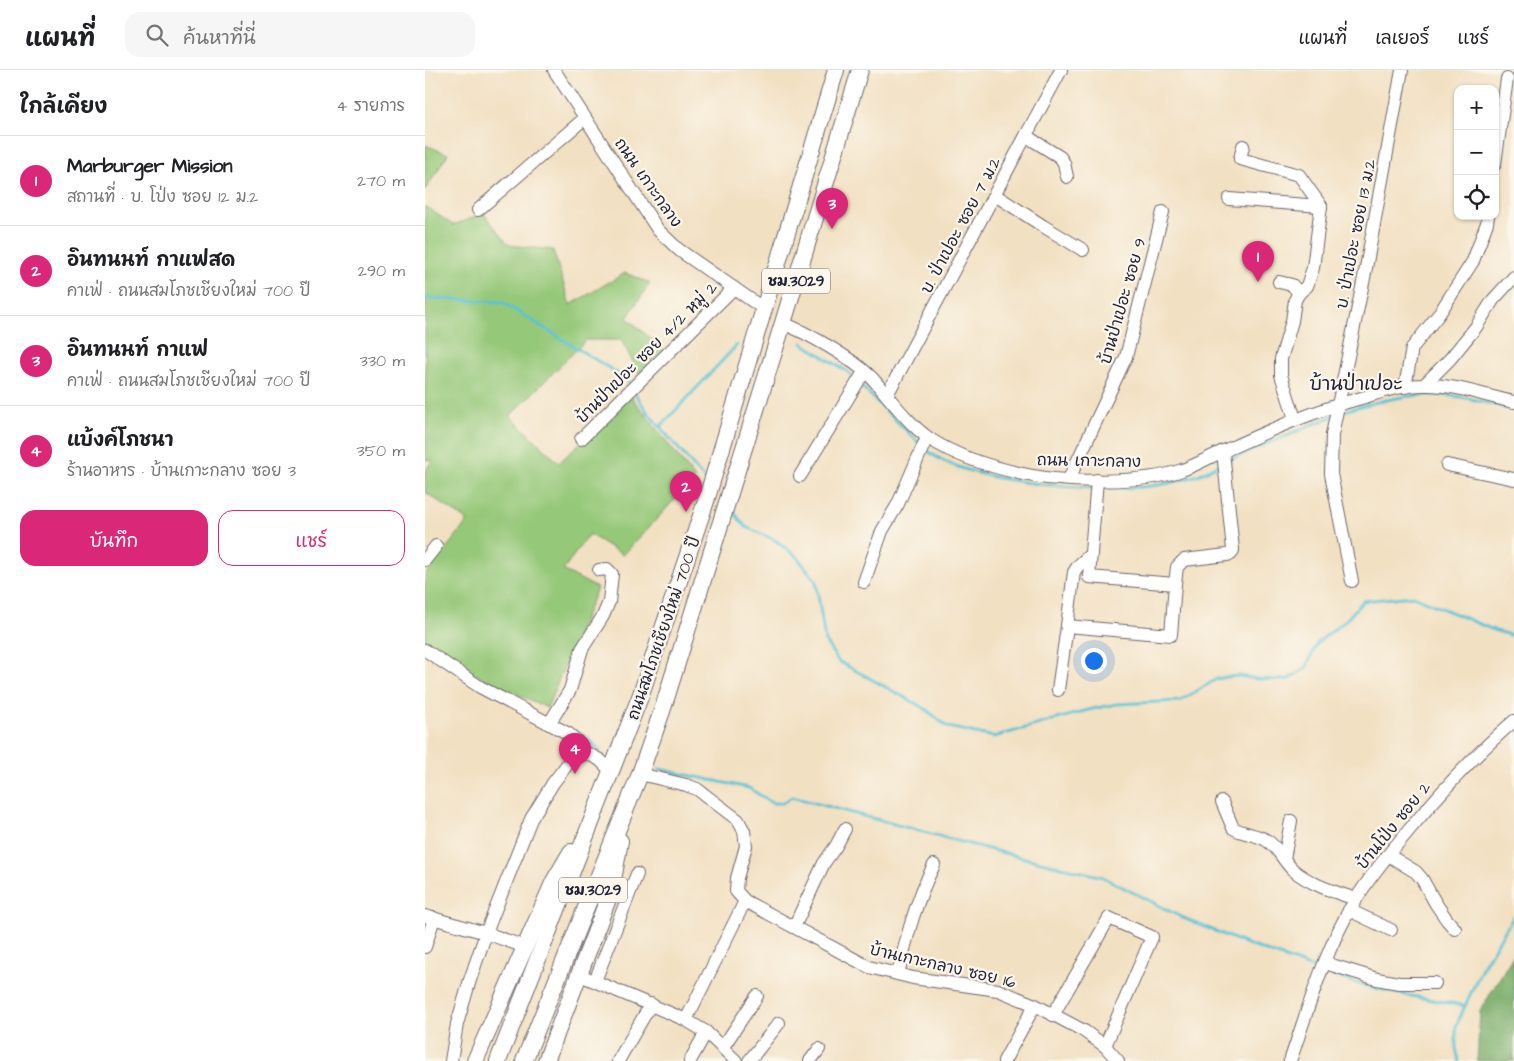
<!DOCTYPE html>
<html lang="th">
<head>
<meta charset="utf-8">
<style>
	:root { --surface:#fff; --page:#f6f6f6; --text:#202124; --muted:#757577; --line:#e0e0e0; --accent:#db2777 }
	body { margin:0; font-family:"Architects Daughter","Playpen Sans Thai",sans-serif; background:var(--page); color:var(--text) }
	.controls { position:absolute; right:15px; top:15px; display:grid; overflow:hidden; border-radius:10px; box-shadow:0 1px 4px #0004 }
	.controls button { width:45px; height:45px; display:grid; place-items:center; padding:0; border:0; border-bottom:1px solid var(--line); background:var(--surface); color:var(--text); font:25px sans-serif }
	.you { position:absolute; left:668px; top:590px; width:18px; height:18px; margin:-12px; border:4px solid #fff; border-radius:50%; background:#1a73e8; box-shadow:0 0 0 8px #1a73e833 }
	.badge { display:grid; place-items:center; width:32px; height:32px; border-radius:50%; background:var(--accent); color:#fff; font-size:16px; font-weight:700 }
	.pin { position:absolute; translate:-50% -41px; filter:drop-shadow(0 1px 2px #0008) }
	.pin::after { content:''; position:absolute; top:26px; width:18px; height:15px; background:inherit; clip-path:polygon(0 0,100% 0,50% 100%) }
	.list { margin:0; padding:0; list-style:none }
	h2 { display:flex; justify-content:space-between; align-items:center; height:65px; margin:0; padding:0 20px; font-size:21px }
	h2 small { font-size:16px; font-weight:400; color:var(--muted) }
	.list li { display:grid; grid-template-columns:32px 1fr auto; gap:15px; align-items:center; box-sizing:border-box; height:90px; padding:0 20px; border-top:1px solid var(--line) }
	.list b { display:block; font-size:19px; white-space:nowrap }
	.list p { margin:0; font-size:16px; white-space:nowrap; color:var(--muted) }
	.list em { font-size:16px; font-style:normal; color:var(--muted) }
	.actions { display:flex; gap:10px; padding:15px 20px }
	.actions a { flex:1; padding:11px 0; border:1px solid var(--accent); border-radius:15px; text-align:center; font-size:18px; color:var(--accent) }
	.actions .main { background:var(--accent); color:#fff }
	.icon { flex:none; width:28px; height:28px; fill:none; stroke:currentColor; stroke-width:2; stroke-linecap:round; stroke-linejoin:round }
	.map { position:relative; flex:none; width:1089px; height:991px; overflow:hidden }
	header { display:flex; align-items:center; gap:30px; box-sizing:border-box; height:70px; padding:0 25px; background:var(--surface); border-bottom:1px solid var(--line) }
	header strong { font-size:24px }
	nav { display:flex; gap:28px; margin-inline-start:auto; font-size:18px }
	.search { width:350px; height:45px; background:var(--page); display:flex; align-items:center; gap:12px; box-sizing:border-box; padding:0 18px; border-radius:15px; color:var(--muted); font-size:19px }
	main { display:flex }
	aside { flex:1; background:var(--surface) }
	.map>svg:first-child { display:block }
	.green { fill:#95c878; stroke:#5c755a }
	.forest { fill:#78ac68; stroke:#4d6752 }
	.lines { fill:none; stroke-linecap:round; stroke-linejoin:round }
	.stream { stroke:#57c1d3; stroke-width:3 }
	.minor-casing { stroke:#6b646a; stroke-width:14 }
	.major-casing { stroke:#6b646a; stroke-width:18 }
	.minor { stroke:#fff; stroke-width:12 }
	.major { stroke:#fff; stroke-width:16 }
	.labels { text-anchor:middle; stroke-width:4.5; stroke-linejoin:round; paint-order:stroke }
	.shield { fill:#fbf7ec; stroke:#636270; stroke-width:1 }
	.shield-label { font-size:15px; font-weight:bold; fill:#22223b }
	.street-label { font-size:16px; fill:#22223b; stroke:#fbf7ec }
	.quarter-label { font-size:19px; fill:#22223b; stroke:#fbf7ec }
</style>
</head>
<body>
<header>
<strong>แผนที่</strong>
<div class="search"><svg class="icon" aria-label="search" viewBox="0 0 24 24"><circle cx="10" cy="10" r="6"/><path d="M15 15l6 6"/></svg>ค้นหาที่นี่</div>
<nav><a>แผนที่</a><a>เลเยอร์</a><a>แชร์</a></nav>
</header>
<main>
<aside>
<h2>ใกล้เคียง<small>4 รายการ</small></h2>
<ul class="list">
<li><span class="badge">1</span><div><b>Marburger Mission</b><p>สถานที่ · บ. โป่ง ซอย 12 ม.2</p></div><em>270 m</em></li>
<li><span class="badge">2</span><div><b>อินทนนท์ กาแฟสด</b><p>คาเฟ่ · ถนนสมโภชเชียงใหม่ 700 ปี</p></div><em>290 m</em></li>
<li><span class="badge">3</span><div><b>อินทนนท์ กาแฟ</b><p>คาเฟ่ · ถนนสมโภชเชียงใหม่ 700 ปี</p></div><em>330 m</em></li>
<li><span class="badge">4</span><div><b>แบ้งค์โภชนา</b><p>ร้านอาหาร · บ้านเกาะกลาง ซอย 3</p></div><em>350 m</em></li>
</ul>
<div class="actions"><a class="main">บันทึก</a><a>แชร์</a></div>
</aside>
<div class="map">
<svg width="1089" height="991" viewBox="0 0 1089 991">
	<rect width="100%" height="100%" fill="#fbf7ec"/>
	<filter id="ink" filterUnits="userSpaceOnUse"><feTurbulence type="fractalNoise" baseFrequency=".02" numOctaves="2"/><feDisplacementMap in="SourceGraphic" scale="10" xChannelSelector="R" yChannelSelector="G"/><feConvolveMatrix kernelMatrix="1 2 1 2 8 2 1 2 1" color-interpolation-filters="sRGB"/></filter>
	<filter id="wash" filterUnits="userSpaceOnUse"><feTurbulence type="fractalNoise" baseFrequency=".0096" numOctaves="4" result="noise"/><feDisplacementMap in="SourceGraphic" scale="20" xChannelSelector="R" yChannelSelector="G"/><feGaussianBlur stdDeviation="1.12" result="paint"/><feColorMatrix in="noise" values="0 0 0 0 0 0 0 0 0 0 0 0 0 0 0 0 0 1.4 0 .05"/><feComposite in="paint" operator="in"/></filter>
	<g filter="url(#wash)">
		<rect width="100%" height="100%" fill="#f2e0c2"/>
		<g class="green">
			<path d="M0,75L23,84L0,120Z"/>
			<path d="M0,136L28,155L59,144L84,175L128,180L145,235L200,203L225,213L202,248L239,280L214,303L196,270H161L85,346L134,393L205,325L270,408L198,485L164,464L138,500L172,518L122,638L45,602L0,569V505L43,451L0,422V402L7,390H0Z"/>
		</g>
		<path class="forest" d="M1089,884V991H1052L1055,941Z"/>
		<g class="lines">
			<g class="stream">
				<path d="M0,228L77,232L202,309L206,316"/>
				<path d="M377,273L423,302L430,310"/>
				<path d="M434,314L496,375"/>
				<path d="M209,322L223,343L282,412"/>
				<path d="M916,342C952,331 991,321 1029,326C1049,328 1069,336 1089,340"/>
				<path d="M235,357L312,275"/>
				<path d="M500,379C537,410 622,416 669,418"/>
				<path d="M803,390L908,346"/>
				<path d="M676,418C707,419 741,416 770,406C779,403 787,398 795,394"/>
				<path d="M306,439L321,457L350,470L372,487L391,511L400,571L413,591L499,638L523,657L569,667L667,639L692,634L755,631L792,609L801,607L814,606L832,609L862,610L881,598L892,573L921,550L938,531L988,526L1071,561L1089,566"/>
				<path d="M150,662L163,669L175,681"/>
				<path d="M234,699L324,718L347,733H357L367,727L567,780L678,807L756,847L819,873L893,900"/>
				<path d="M899,902C944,920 993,927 1040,936"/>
				<path d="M1034,991L1031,978V956L1057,898L1089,846"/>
			</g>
		</g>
	</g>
	<g filter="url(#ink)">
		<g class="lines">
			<g class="minor-casing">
				<g id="minor">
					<path d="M129,0L233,160L254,180L339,239"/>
					<path d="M601,66L635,87L639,93L642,107"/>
					<path d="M818,76L815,89L874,105L896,136L888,198L882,216L874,223L870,230L867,251L856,289V305L870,349"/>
					<path d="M1070,94L1082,9"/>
					<path d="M570,125L618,156L658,180"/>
					<path d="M804,129L896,136"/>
					<path d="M53,140L160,48"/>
					<path d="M854,212L867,215L874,223"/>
					<path d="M358,253C384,264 427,288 447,308C463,326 485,356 505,369C532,387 566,397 598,404C638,413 719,414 757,400C772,395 786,386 801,380C847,359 891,340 940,327C959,321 978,315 999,315C1029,314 1060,326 1089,332"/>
					<path d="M999,315L1025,289L1051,257L1068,230L1089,207"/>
					<path d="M980,317L987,278L1014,244L1048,191L1062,153L1063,146"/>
					<path d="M462,325L636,0"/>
					<path d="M156,369L309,218"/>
					<path d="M1022,395L1089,409"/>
					<path d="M375,406L439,302"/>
					<path d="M644,409L701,287L738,142"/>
					<path d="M0,490L11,476"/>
					<path d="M927,511L906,404L907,365L941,198L977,0"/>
					<path d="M439,512L457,461L473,434L499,374L503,368"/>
					<path d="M750,514L752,497L759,490L802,485L806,484L808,480L798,381"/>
					<path d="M642,556L649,502L653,496L666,484"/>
					<path d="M0,580L55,617L144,664L151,670L154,679L128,713L106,749L61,863L45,910L32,954L26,991"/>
					<path d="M633,620L642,556L746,565L750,514L664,507L672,410"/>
					<path d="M124,654L145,620L157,579L178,546L184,532L187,504L182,499L174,500"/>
					<path d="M154,679L175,690L187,702"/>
					<path d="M215,704L261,715L272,719L313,750L319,761L321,776L312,808L311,821L320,831L444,897L488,908L573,920L610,935L659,961L680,976L693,991"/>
					<path d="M797,732L808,758C818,764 831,764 841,770C853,777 858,790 867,799C884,814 909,822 931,829"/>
					<path d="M963,785L991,802L997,809L1011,834L1022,850L1030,859"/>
					<path d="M859,789L866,751"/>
					<path d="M924,840L966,860"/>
					<path d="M0,846L61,863L100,877"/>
					<path d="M369,857L399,793L411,776L420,759"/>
					<path d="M0,877L9,848"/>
					<path d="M900,893L952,909L974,913H1010"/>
					<path d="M473,904C482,866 491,830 509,795"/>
					<path d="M155,905L261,950L281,962L311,991"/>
					<path d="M170,911L212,804"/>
					<path d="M628,945L684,848L727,867L680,976"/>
					<path d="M261,950L320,831"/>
					<path d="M298,977L332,926"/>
					<path d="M193,991L226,934"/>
					<path d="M265,991L281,962"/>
					<path d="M324,991L354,953"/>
					<path d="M385,991L394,979"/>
					<path d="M579,991L610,935"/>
					<path d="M865,991C881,946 894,899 916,856C932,823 955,794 979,766C1013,725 1048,686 1089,651"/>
				</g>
			</g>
			<g class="major-casing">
				<g id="major">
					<path d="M50,991L129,811L146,782"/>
					<path d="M73,991L215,627L281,431L411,0"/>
					<path d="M99,991L215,704L238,638L358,253L435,0"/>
					<path d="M121,991L186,821L195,771"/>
				</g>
			</g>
			<use href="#minor" class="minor"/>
			<use href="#major" class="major"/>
		</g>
	</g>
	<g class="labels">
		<g class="shield">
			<rect x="337" y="198.5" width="68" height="25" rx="4"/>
			<rect x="134" y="807.5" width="68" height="25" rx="4"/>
		</g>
		<g class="shield-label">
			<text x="371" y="216">ชม.3029</text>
			<text x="168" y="825">ชม.3029</text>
		</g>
		<g class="street-label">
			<text transform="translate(224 112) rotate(55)" y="6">ถนน เกาะกลาง</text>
			<text transform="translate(535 155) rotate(-62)" y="6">บ. ป่าเปอะ ซอย 7 ม.2</text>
			<text transform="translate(930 164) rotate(-79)" y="6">บ. ป่าเปอะ ซอย 13 ม.2</text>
			<text transform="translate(697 231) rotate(-74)" y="6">บ้านป่าเปอะ ซอย 9</text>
			<text transform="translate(221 282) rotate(-45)" y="6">บ้านป่าเปอะ ซอย 4/2 หมู่ 2</text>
			<text transform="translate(664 390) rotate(1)" y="6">ถนน เกาะกลาง</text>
			<text transform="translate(238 558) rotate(-71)" y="6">ถนนสมโภชเชียงใหม่ 700 ปี</text>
			<text transform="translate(968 755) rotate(-51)" y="6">บ้านโป่ง ซอย 2</text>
			<text transform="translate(518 895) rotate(13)" y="6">บ้านเกาะกลาง ซอย 16</text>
		</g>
		<g class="quarter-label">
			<text x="931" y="320">บ้านป่าเปอะ</text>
		</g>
	</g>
</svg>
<div class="controls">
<button>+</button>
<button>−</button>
<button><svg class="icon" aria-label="locate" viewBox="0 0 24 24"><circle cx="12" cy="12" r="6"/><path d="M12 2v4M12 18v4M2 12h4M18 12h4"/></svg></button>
</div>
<div class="you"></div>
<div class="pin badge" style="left:833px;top:212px">1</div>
<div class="pin badge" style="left:261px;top:442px">2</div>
<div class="pin badge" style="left:407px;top:159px">3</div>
<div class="pin badge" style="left:150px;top:704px">4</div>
</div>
</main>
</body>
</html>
